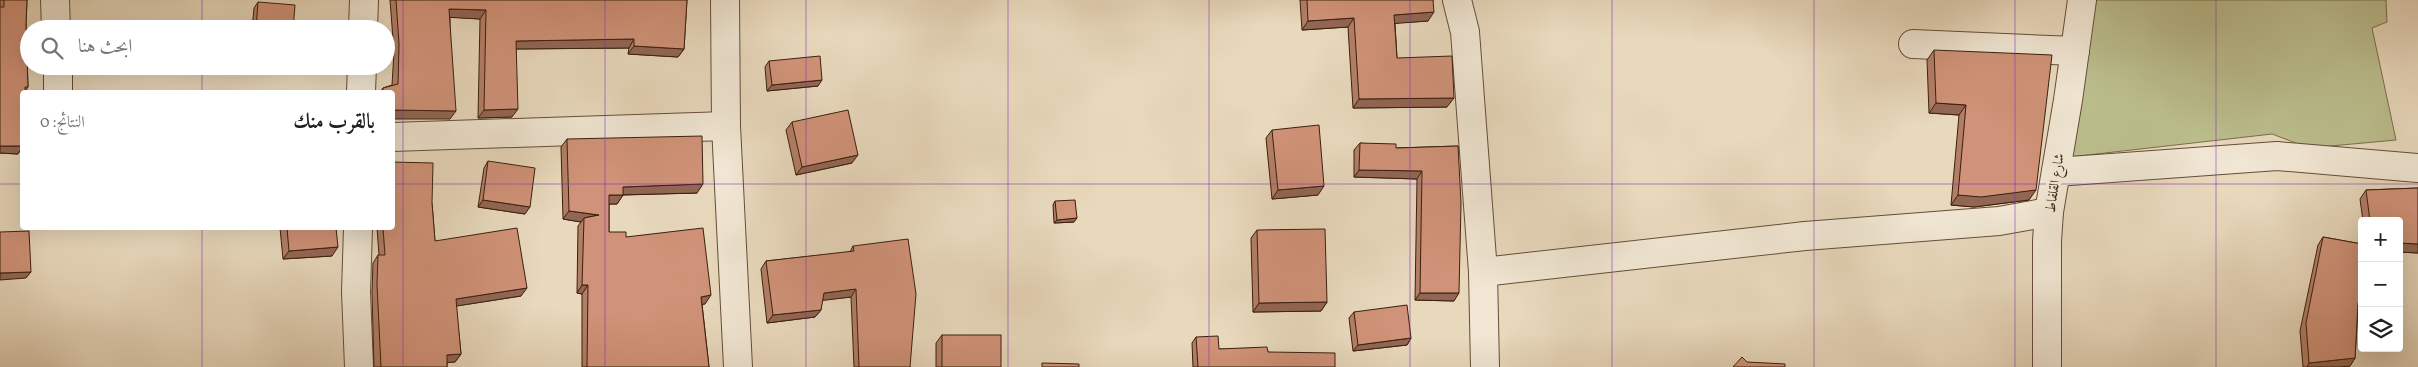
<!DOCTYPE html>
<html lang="ar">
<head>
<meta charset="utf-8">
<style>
	:root { --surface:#fff; --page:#f2f2f2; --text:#202124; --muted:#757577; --line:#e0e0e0 }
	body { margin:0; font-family:Vollkorn,Amiri,serif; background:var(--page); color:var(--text); direction:rtl }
	.controls { position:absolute; right:15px; bottom:15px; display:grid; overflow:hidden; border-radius:5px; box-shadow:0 5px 20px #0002 }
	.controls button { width:45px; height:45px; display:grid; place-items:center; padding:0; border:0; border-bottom:1px solid var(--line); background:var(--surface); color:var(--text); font:25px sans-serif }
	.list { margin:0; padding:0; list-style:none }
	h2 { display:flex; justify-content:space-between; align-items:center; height:65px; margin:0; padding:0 20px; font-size:21px }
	h2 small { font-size:16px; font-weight:400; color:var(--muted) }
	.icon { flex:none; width:28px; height:28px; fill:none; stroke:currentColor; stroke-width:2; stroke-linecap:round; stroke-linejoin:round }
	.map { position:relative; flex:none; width:2418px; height:367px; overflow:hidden; direction:ltr }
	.search { position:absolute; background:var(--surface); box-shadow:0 5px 20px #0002; left:20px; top:20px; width:375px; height:55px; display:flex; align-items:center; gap:12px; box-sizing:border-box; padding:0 18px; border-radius:28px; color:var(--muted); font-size:19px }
	.panel { position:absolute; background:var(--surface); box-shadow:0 5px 20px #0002; left:20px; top:90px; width:375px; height:140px; border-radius:5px; direction:rtl }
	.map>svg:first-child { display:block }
	.green { fill:#bbbd8d; stroke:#7a6e4c }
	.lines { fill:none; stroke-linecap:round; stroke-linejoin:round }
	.minor-casing { stroke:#664d38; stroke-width:30 }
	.minor { stroke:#f0e6d3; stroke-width:28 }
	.wall { fill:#b37e67; stroke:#3a1f0c }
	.shaded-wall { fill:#926654; stroke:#3a1f0c }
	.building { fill:#d09278; stroke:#3a1f0c }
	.grid { fill:none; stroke:#7b2cbf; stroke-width:1; stroke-opacity:0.55 }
	.labels { text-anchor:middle; stroke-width:5; stroke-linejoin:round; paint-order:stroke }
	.street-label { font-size:14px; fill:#3a1f0c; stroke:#f0e6d3 }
</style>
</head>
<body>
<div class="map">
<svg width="2418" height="367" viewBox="0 0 2418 367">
	<rect width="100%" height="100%" fill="#e8d8bc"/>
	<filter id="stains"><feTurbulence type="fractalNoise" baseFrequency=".004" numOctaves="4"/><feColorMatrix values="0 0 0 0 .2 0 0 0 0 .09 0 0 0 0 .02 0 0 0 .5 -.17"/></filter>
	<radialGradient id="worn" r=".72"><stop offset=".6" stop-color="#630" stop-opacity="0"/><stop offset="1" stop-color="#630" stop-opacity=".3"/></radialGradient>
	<path class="green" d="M2092,0H2386L2387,22L2372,28L2396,140L2309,148L2272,134L2070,157Z"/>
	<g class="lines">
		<g class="minor-casing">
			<g id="minor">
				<path d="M55,0L56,29"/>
				<path d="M725,0L726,126L738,367"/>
				<path d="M1457,0L1465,32L1483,272L1485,367"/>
				<path d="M363,29L364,0"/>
				<path d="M1913,44L2075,51"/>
				<path d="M58,66V92"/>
				<path d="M361,92L362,66"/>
				<path d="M392,137L726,126"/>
				<path d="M2056,172L2277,156L2418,168"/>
				<path d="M358,228L356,292L359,367"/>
				<path d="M1483,272L1805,236L1999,221L2049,212"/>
				<path d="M2047,367V241L2049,212L2068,100L2082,0"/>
			</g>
		</g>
		<use href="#minor" class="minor"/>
	</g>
	<g class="wall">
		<path d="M0,0H27L26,24L28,87L25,92H22V147L18,154L0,153Z"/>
		<path d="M390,0H687L684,49L678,57L628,54L629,48L516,49L512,117L478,118L480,19L450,17V119L392,92H380L383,88L392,85L394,52Z"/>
		<path d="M1300,0H1433L1428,21L1395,23L1397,58L1447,107L1353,108L1348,27L1302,30Z"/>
		<path d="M258,2L293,29H252L254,8Z"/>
		<path d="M1934,50L2029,200L1974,207L1951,205L1959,115L1929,113L1927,60Z"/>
		<path d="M769,61L818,86L767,91L765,67Z"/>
		<path d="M792,122L852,163L796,175L786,130Z"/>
		<path d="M1272,130L1318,195L1272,199L1266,138Z"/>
		<path d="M567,139L697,193L623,195L617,204H609V232L626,237L705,304H702L709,367H582V294L577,293L578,226L581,222L563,219L561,147Z"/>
		<path d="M1360,143L1396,148L1458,146L1454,301L1415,300L1417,179L1354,177V150Z"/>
		<path d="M488,161L525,214L478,207L484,168Z"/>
		<path d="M2418,188V253L2399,252V221H2363L2360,199L2366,190Z"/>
		<path d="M1055,201L1074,222L1054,223L1053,205Z"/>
		<path d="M432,203L435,241L521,296L456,306L461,354L455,362H447V367H374L372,292L373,263L378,255H379L377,228H392Z"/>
		<path d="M280,228H336L332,256L283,259Z"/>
		<path d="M1257,230L1327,302L1321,311L1253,312L1251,238Z"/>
		<path d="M2323,237L2362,244V312L2358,311L2355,358L2350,366L2340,367H2303L2300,331L2318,245Z"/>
		<path d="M853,246L910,367H854L851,297L822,300L821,310L815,317L767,323L761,269L766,261L850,252Z"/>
		<path d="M1354,312L1411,338L1407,345L1353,351L1349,318Z"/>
		<path d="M942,335L1001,367H936V343Z"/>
		<path d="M1196,337L1219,349L1268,352L1335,367H1193L1192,343Z"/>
	</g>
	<g class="shaded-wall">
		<path d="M449,9L486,10L480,19L443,17Z"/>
		<path d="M1434,12L1428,21L1388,24L1394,15Z"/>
		<path d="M1354,18L1348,27L1302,30L1308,21Z"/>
		<path d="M634,39L629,48L510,49L516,41Z"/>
		<path d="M634,46L684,49L678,57L628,54Z"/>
		<path d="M822,80L818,86L767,91L772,85Z"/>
		<path d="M1454,98L1447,107L1353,108L1359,99Z"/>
		<path d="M1936,103L1966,105L1959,115L1929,113Z"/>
		<path d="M518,109L512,117L478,118L484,110Z"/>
		<path d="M392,110L456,111L450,119H392Z"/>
		<path d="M0,146H22V147L18,154L0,153Z"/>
		<path d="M858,155L852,163L796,175L802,167Z"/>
		<path d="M1359,170L1422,171L1417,179L1354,177Z"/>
		<path d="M703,184L697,193L617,195L623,187Z"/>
		<path d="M1324,186L1318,195L1272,199L1278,190Z"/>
		<path d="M2036,190L2029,200L1974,207L1951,205L1958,195Z"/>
		<path d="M609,195H623L617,204H603Z"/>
		<path d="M483,200L530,207L525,214L478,207Z"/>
		<path d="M569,211L599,215L584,218L581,222L563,219Z"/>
		<path d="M1077,218L1074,222L1054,223L1057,220Z"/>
		<path d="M2399,243L2418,244V253L2399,252Z"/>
		<path d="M338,247L332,256L283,259L289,251Z"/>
		<path d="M31,272L26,278L0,280V273Z"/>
		<path d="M582,285H588L582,294L577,293Z"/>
		<path d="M527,288L521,296L450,307L456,299Z"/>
		<path d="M856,289L851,297L818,301L824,293Z"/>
		<path d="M1420,293H1459L1454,301L1415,300Z"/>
		<path d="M711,295L705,304L696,305L701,297Z"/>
		<path d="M1327,302L1321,311L1253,312L1259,303Z"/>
		<path d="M2358,303H2362V312L2353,311Z"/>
		<path d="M821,310L815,317L767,323L773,315Z"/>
		<path d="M1411,338L1407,345L1353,351L1358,345Z"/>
		<path d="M461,354L455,362L441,363L447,355Z"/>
		<path d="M2355,358L2350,366L2340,367H2307L2309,363Z"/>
	</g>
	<g class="building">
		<path d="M4,0H27L26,24L28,87H25V92H22V146H0V7H4Z"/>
		<path d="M396,0H687L684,49L634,46V39L516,41L518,109L484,110L486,10L449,9L456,111L392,110V92H383V88L398,84L399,44Z"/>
		<path d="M1307,0H1433L1434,12L1394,15L1397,58L1452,56L1454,98L1359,99L1354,18L1308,21Z"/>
		<path d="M258,2L295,5L293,29H256Z"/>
		<path d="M1934,50L2052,55L2036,190L1981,197L1958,195L1966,105L1936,103Z"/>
		<path d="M820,56L822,80L772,85L769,61Z"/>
		<path d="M848,110L858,155L802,167L792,122Z"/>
		<path d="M1319,125L1324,186L1278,190L1272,130Z"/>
		<path d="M702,136L703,184L623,187V195H609V232H626V237L703,228L711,295L701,297L709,367H587L588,285H582L584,218L599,215L569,211L567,139Z"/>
		<path d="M1360,143L1396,144V148L1458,146L1461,203L1459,293H1420L1422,171L1359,170Z"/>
		<path d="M488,161L535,168L530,207L483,200Z"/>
		<path d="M392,162L433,163L432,203L435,241L517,228L527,288L456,299L461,354L447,355V367H381L377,284L378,255H385L383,228H392Z"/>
		<path d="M2418,188V244L2399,243V221H2370L2366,190Z"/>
		<path d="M1075,200L1077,218L1057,220L1055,201Z"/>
		<path d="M287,228H336L338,247L289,251Z"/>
		<path d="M1325,229L1327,302L1259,303L1257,230Z"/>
		<path d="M29,231L31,272L0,273V232Z"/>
		<path d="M2323,237L2362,244V303H2358L2355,358L2309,363L2306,323Z"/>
		<path d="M908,239L916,294L910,367H859L856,289L824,293L821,310L773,315L766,261L854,251L853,246Z"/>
		<path d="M1407,305L1411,338L1358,345L1354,312Z"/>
		<rect x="942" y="335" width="59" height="32"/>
		<path d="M1218,336L1219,349L1267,347L1268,352L1335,353V367H1198L1196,337Z"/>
		<path d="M1742,357L1747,362L1785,364V367H1733Z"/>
		<path d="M1042,363L1079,364V367H1042Z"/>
	</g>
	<path class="grid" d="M202,0V29M403,0V367M605,0V367M806,0V367M1008,0V367M1209,0V367M1410,0V367M1612,0V367M1814,0V367M2015,0V367M2216,0V367M202,66V92M0,184H22M392,184H2418M202,228V367"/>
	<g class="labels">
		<g class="street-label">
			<text transform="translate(2054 183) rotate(-81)" y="5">شارع القلفاط</text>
		</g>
	</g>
	<rect width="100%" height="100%" filter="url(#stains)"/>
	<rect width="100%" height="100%" fill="url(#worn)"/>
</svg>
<div class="controls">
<button>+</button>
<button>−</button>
<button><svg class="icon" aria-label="layers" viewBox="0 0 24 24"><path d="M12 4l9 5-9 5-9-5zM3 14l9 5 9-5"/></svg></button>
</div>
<div class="search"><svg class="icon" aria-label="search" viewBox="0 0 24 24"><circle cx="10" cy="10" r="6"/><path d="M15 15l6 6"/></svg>ابحث هنا</div>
<section class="panel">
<h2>بالقرب منك<small>النتائج: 0</small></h2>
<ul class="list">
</ul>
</section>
</div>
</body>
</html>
